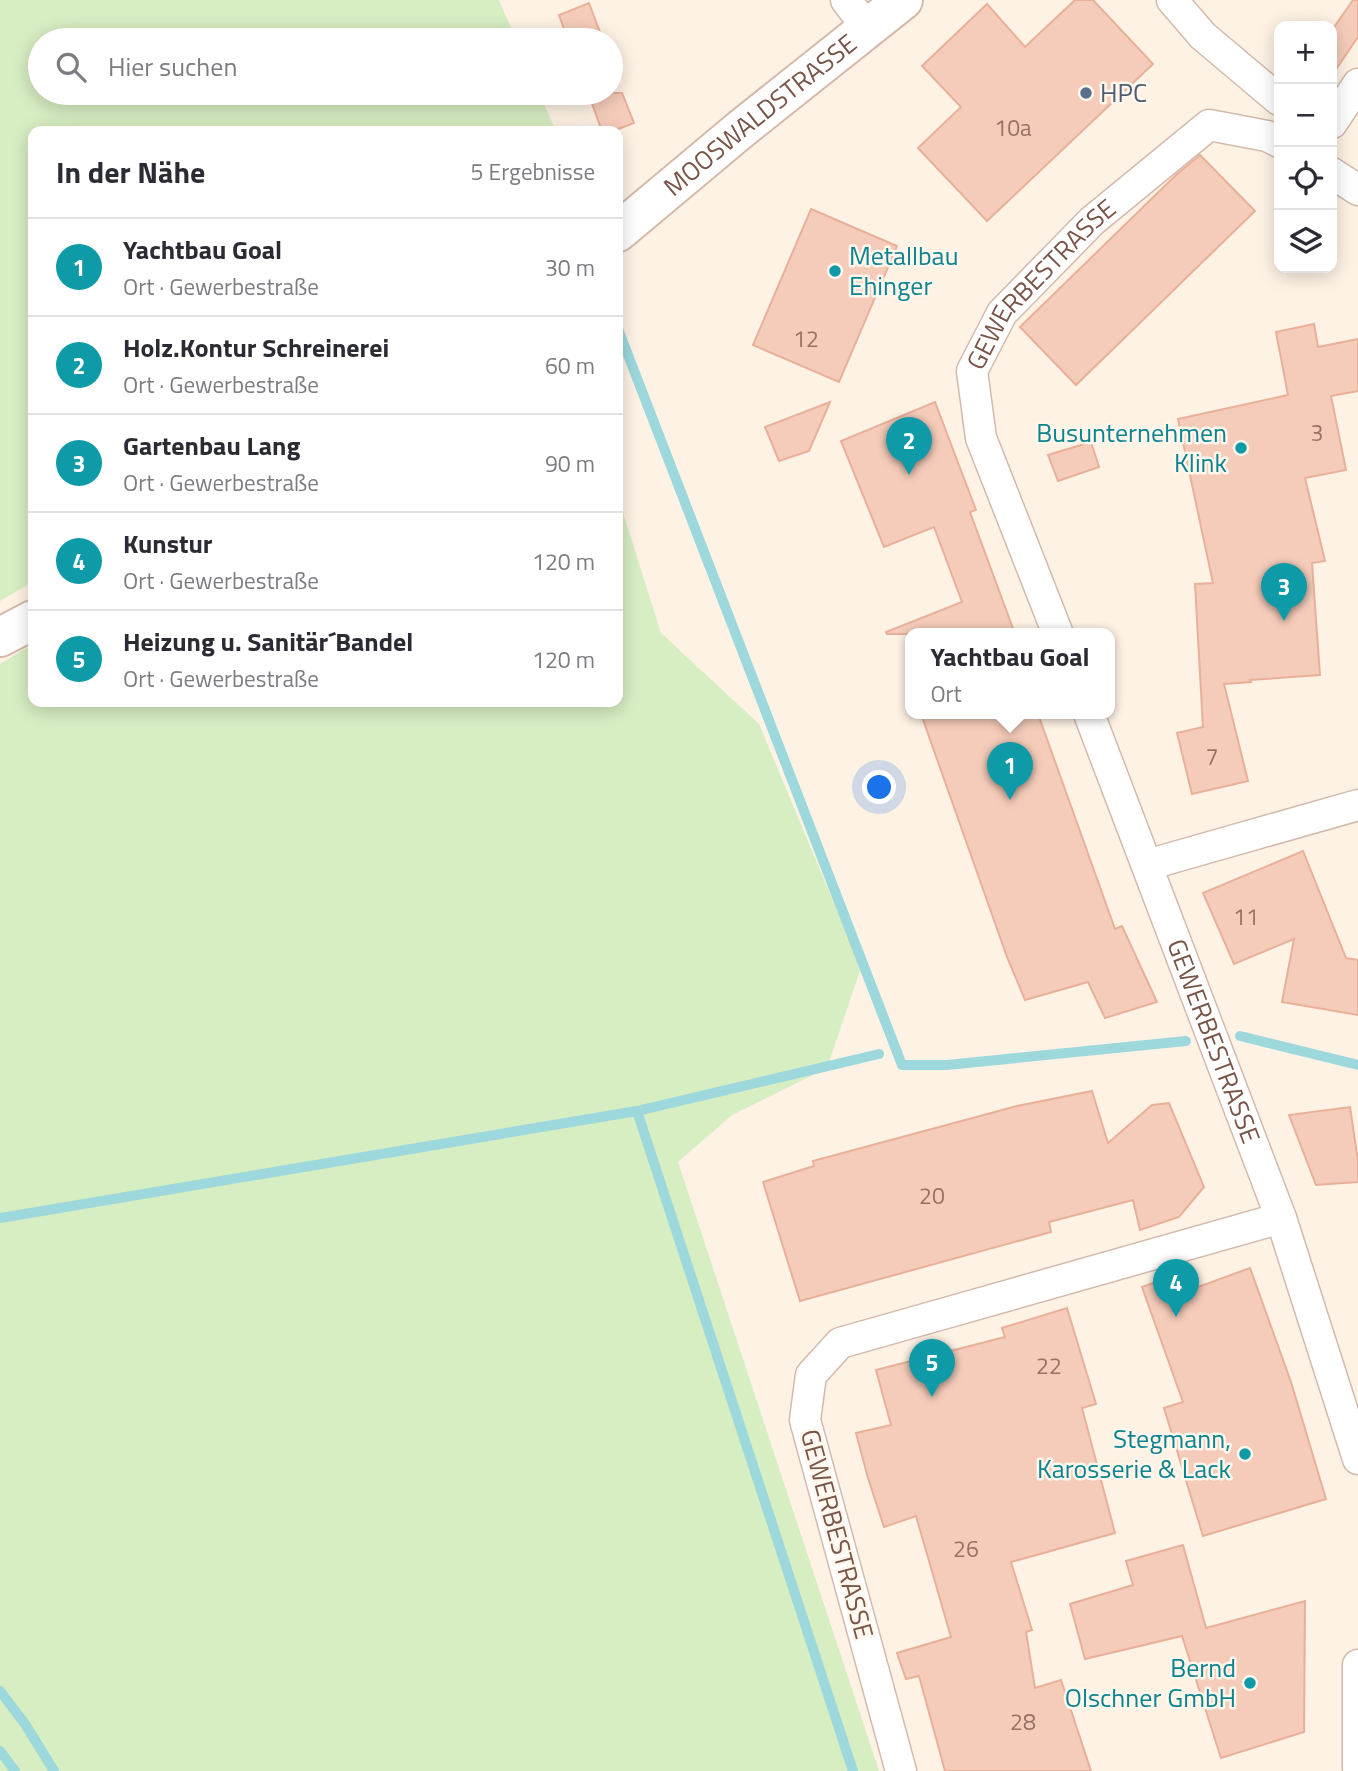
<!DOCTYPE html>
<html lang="de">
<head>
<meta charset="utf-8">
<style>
	:root { --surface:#fff; --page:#f7f7f7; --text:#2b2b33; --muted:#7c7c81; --line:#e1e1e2; --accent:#ea580c }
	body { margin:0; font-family:"Titillium Web",sans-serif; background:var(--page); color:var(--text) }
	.controls { position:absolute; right:21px; top:21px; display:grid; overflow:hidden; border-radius:14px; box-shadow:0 4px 18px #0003 }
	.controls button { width:63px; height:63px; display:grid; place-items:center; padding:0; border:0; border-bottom:2px solid var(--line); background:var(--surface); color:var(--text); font:35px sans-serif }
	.you { position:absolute; left:880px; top:788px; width:24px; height:24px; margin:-18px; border:5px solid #fff; border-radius:50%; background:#1a73e8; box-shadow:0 0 0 10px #1a73e833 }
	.badge { display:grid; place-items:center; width:46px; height:46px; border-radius:50%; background:var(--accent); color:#fff; font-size:23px; font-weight:700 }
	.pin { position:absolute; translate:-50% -58px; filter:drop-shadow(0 2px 4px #0008) }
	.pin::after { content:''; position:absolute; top:37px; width:24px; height:21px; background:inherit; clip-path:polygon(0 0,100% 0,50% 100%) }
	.popup { position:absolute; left:905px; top:628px; width:210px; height:91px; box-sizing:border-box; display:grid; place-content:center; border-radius:14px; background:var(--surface); filter:drop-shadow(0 2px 5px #0005); font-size:23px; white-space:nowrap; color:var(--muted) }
	.popup b { font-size:26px; color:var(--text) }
	.popup::after { content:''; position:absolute; left:50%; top:100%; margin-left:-14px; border:14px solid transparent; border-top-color:var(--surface) }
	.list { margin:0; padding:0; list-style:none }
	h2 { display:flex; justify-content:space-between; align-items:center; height:91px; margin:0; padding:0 28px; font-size:30px }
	h2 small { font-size:23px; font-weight:400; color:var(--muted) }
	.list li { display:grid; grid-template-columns:46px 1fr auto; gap:21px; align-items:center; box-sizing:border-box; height:98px; padding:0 28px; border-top:2px solid var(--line) }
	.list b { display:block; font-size:26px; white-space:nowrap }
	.list p { margin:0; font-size:23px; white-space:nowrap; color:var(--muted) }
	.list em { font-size:23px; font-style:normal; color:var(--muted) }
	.icon { flex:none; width:38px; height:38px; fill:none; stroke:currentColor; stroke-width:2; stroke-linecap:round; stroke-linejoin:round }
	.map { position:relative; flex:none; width:1358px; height:1771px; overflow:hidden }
	.search { position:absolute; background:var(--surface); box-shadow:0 4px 18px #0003; left:28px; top:28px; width:595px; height:77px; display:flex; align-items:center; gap:18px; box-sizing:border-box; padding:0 24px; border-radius:38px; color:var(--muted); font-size:26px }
	.panel { position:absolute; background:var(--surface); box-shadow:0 4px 18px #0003; left:28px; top:126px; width:595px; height:581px; border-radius:14px }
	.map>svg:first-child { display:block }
	.green { fill:#d7edc2 }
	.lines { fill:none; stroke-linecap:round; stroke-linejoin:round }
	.stream { stroke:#9dd8dc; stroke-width:10 }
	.building { fill:#f5ccba; stroke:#e9b099; stroke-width:2 }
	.minor-casing { stroke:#d3baac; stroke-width:33 }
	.secondary-casing { stroke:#d6b9aa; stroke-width:42 }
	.minor { stroke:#fff; stroke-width:30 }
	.secondary { stroke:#fff; stroke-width:38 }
	.service-dot { fill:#5c6f8a; stroke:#fff6ec; stroke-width:2.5 }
	.culture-dot { fill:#0f9aa8; stroke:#fff6ec; stroke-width:2.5 }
	.labels { text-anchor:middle; stroke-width:5; stroke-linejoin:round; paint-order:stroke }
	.number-label { font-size:23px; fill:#987264 }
	.service-label { font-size:26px; fill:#4e5e75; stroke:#fff6ec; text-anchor:start }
	.street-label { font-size:26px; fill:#795448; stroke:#fff6ec }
	.culture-label { font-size:26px; fill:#0d838f; stroke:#fff6ec; text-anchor:end }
</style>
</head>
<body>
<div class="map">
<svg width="1358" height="1771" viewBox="0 0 1358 1771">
	<rect width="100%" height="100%" fill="#fef2e5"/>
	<g class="green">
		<path d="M0,0H499L516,40H40V93H539L556,131H33V582L0,601Z"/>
		<path d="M618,497L661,633L759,724L861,968L827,1068L732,1115L678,1162L879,1771H0V664L33,644V702H618Z"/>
	</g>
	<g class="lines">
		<g class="stream">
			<path d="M618,329L902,1065H947L1186,1041"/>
			<path d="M1240,1036L1358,1065"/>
			<path d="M637,1111L853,1771"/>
			<path d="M0,1218L637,1111L879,1054"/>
			<path d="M0,1691L25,1724L54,1771"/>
			<path d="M0,1751L15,1771"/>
		</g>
	</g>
	<g class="building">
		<path d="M1075,0H1093L1153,64L987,221L918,148L961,107L922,66L987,4L1025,47Z"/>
		<path d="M1353,0H1358V37L1332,75V30Z"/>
		<path d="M589,3L603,40H568L559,15Z"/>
		<path d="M588,93H622L634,123L613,131H602Z"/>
		<path d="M1200,155L1255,211L1076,385L1020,327L1177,174Z"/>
		<path d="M811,209L897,246L839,382L753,345Z"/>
		<path d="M1314,324L1318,347L1358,339V391L1331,396L1346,470L1305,478L1325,561L1312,563L1320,675L1250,680L1251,682L1224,684L1248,781L1192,794L1177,733L1203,727L1195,584L1213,583L1178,419L1288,395L1276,332Z"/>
		<path d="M830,402L809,451L779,461L765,427Z"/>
		<path d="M935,402L976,510L970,512L1015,634H887L886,632L962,602L934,527L884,547L841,441Z"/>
		<path d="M1091,442L1099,467L1058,481L1048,455Z"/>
		<path d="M921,714H1038L1115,929L1122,926L1157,1002L1105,1018L1088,982L1025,1000L1007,957Z"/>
		<path d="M1303,851L1346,958L1358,960V1015L1282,1002L1294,939L1234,964L1203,893Z"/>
		<path d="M1092,1091L1108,1143L1152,1105L1169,1103L1204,1187L1179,1217L1140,1230L1133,1200L1049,1222L1051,1232L800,1301L763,1182L814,1166L813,1161L1017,1106Z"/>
		<path d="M1350,1107L1358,1161V1182L1316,1185L1289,1115Z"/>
		<path d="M1250,1268L1291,1382L1326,1499L1203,1536L1164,1408L1183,1402L1142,1287L1183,1272L1190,1290Z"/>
		<path d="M1067,1308L1096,1404L1082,1408L1115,1533L1011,1562L1032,1630L1026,1632L1035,1688L1061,1680L1091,1771H945L919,1676L906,1679L897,1653L951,1637L916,1516L884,1527L868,1478L856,1433L891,1425L876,1370L1005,1337L1002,1328Z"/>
		<path d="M1183,1545L1206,1628L1305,1601L1304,1732L1221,1758L1182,1636L1085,1659L1070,1604L1133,1585L1126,1561Z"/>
	</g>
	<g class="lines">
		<g class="minor-casing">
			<g id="minor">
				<path d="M846,0L868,29"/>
				<path d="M1172,0L1203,36L1279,100"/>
				<path d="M1332,123L1358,84"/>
				<path d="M1332,173L1358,190"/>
				<path id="s1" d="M1058,634L981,438L972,371L1002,313L1092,221L1209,125L1267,136L1279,142"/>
				<path id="s2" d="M1089,714L1281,1218L1358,1459"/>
				<path d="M1147,865L1358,805"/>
				<path d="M1358,1665V1768"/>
				<path d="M901,1771L805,1420L811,1375L840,1343L1281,1218"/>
			</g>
		</g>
		<g class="secondary-casing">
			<g id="secondary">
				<path id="s3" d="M618,232L741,129L903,0"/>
				<path d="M0,637L33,620"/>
			</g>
		</g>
		<use href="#minor" class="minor"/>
		<use href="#secondary" class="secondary"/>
	</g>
	<circle class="service-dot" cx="1086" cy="93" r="7"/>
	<g class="culture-dot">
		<circle cx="835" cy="271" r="7"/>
		<circle cx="1241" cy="448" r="7"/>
		<circle cx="1245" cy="1454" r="7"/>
		<circle cx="1250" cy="1683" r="7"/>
	</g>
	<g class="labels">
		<g class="number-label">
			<text x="1013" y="136">10a</text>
			<text x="806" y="347">12</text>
			<text x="1317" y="441">3</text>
			<text x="1212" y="765">7</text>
			<text x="1246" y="925">11</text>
			<text x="932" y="1204">20</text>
			<text x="1049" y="1374">22</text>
			<text x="966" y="1557">26</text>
			<text x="1023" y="1730">28</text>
		</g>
		<g class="service-label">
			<text x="1100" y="102">HPC</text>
		</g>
		<g class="street-label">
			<text dy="9" stroke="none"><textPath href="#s3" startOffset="184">MOOSWALDSTRASSE</textPath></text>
			<text dy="9" stroke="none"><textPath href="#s1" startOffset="390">GEWERBESTRASSE</textPath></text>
			<text dy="9" stroke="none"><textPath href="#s2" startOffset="350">GEWERBESTRASSE</textPath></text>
			<text transform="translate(837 1534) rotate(75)" y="9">GEWERBESTRASSE</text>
		</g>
		<g class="culture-label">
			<text x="849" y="265" text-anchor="start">Metallbau<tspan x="849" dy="30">Ehinger</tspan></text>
			<text x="1227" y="442">Busunternehmen<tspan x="1227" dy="30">Klink</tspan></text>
			<text x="1231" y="1448">Stegmann,<tspan x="1231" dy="30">Karosserie &amp; Lack</tspan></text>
			<text x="1236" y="1677">Bernd<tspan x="1236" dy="30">Olschner GmbH</tspan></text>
		</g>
	</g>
</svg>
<div class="controls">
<button>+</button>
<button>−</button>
<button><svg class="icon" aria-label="locate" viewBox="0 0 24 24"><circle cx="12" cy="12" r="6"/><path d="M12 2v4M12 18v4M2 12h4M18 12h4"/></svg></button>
<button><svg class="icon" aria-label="layers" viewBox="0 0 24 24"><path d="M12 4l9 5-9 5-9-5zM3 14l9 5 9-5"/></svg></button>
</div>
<div class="you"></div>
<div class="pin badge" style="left:1010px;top:800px;background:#0f9aa8">1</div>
<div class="popup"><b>Yachtbau Goal</b>Ort</div>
<div class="pin badge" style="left:909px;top:475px;background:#0f9aa8">2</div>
<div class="pin badge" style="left:1284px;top:621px;background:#0f9aa8">3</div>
<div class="pin badge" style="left:1176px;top:1317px;background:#0f9aa8">4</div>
<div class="pin badge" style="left:932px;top:1397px;background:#0f9aa8">5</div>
<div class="search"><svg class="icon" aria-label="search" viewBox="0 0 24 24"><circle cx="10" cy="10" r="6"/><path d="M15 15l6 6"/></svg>Hier suchen</div>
<section class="panel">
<h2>In der Nähe<small>5 Ergebnisse</small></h2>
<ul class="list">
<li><span class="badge" style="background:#0f9aa8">1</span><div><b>Yachtbau Goal</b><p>Ort · Gewerbestraße</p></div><em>30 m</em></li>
<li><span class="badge" style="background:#0f9aa8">2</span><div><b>Holz.Kontur Schreinerei</b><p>Ort · Gewerbestraße</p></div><em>60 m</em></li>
<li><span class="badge" style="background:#0f9aa8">3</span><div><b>Gartenbau Lang</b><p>Ort · Gewerbestraße</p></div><em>90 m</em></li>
<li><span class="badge" style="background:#0f9aa8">4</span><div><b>Kunstur</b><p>Ort · Gewerbestraße</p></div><em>120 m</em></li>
<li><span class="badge" style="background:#0f9aa8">5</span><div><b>Heizung u. Sanitär´Bandel</b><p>Ort · Gewerbestraße</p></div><em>120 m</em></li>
</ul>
</section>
</div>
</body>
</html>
